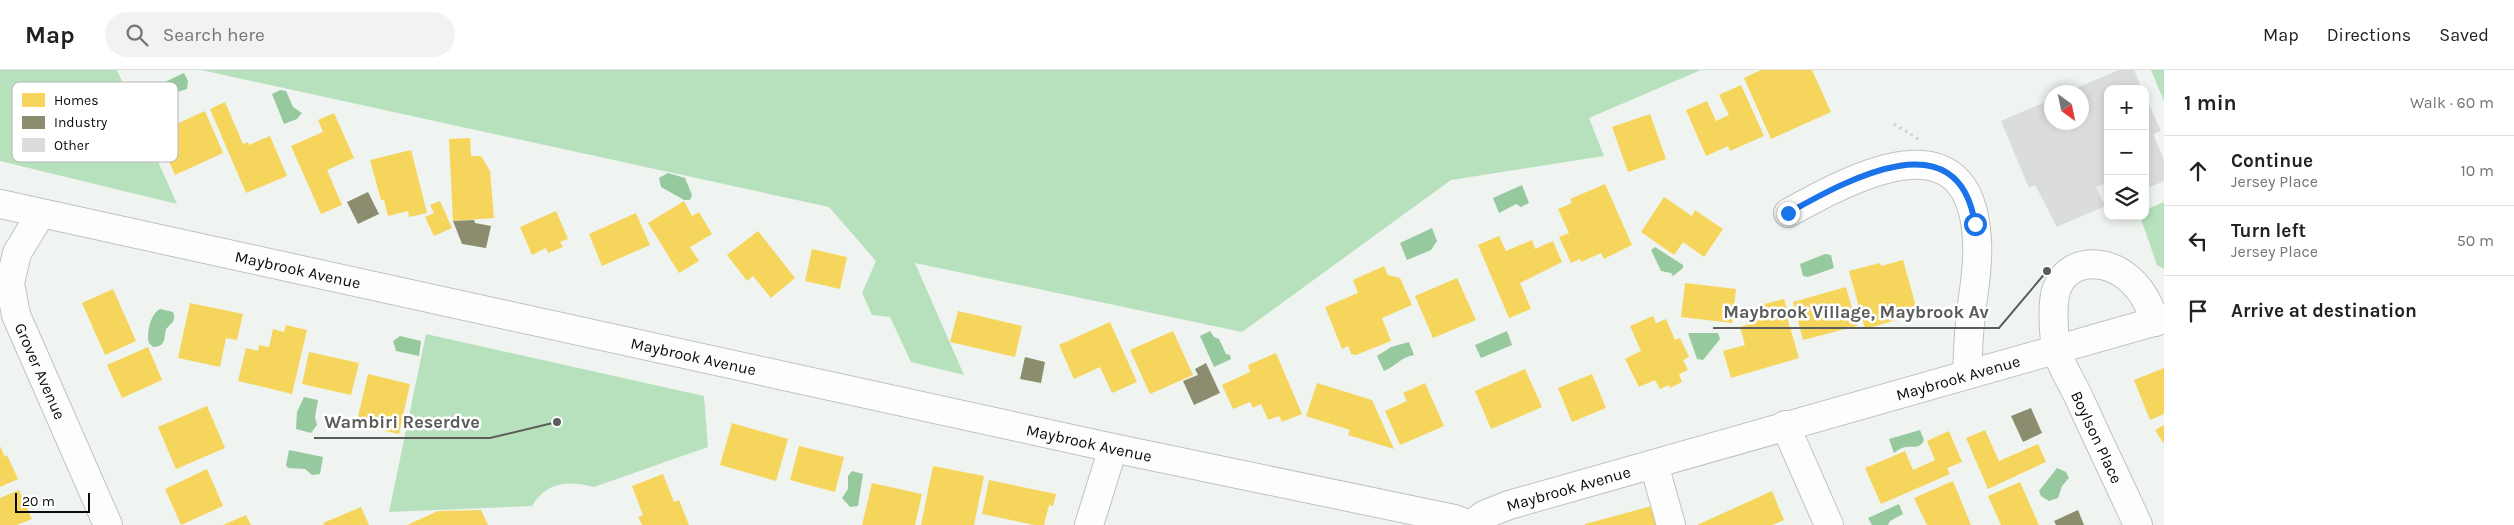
<!DOCTYPE html>
<html lang="en">
<head>
<meta charset="utf-8">
<style>
	:root { --surface:#fff; --page:#f2f2f2; --text:#222; --muted:#767676; --line:#e0e0e0 }
	body { margin:0; font-family:Karla,sans-serif; background:var(--page); color:var(--text) }
	.controls { position:absolute; right:15px; top:15px; display:grid; overflow:hidden; border-radius:10px; box-shadow:0 2px 8px #0003 }
	.controls button { width:45px; height:45px; display:grid; place-items:center; padding:0; border:0; border-bottom:1px solid var(--line); background:var(--surface); color:var(--text); font:25px sans-serif }
	.compass { position:absolute; left:2044px; top:15px; width:45px; height:45px; border-radius:50%; background:var(--surface); box-shadow:0 2px 8px #0003; rotate:147deg }
	.scale { position:absolute; left:15px; bottom:12px; width:75px; box-sizing:border-box; padding-left:5px; border:2px solid #090c0a; border-top:0; font-size:14px; line-height:18px; white-space:nowrap; color:#090c0a; -webkit-text-stroke:4px #fff; paint-order:stroke }
	.stop { position:absolute; width:15px; height:15px; margin:-11px; border:4px solid #1a73e8; border-radius:50%; background:#fff }
	.stop.end { background:#1a73e8; border-color:#fff; box-shadow:0 1px 5px #0008 }
	.list { margin:0; padding:0; list-style:none }
	h2 { display:flex; justify-content:space-between; align-items:center; height:65px; margin:0; padding:0 20px; font-size:21px }
	h2 small { font-size:16px; font-weight:400; color:var(--muted) }
	.list li { display:grid; grid-template-columns:32px 1fr auto; gap:15px; align-items:center; box-sizing:border-box; height:70px; padding:0 20px; border-top:1px solid var(--line) }
	.list b { display:block; font-size:19px; white-space:nowrap }
	.list p { margin:0; font-size:16px; white-space:nowrap; color:var(--muted) }
	.list em { font-size:16px; font-style:normal; color:var(--muted) }
	.icon { flex:none; width:28px; height:28px; fill:none; stroke:currentColor; stroke-width:2; stroke-linecap:round; stroke-linejoin:round }
	.map { position:relative; flex:none; width:2164px; height:455px; overflow:hidden }
	header { display:flex; align-items:center; gap:30px; box-sizing:border-box; height:70px; padding:0 25px; background:var(--surface); border-bottom:1px solid var(--line) }
	header strong { font-size:24px }
	nav { display:flex; gap:28px; margin-inline-start:auto; font-size:18px }
	.search { width:350px; height:45px; background:var(--page); display:flex; align-items:center; gap:12px; box-sizing:border-box; padding:0 18px; border-radius:28px; color:var(--muted); font-size:19px }
	main { display:flex }
	aside { flex:1; background:var(--surface) }
	.map>svg:first-child { display:block }
	.forest { fill:#b7e1bd }
	.water { fill:#96c99e }
	.homes { fill:#f6d55c }
	.industry { fill:#8c8c6e }
	.building { fill:#daddda }
	.lines { fill:none; stroke-linecap:round; stroke-linejoin:round }
	.minor-casing { stroke:#c0c2c0; stroke-width:30 }
	.path { stroke:#cfcfcf; stroke-width:3; stroke-dasharray:2.5 4; stroke-linecap:butt }
	.minor { stroke:#fdfdfd; stroke-width:28 }
	.route { stroke:#1a73e8; stroke-width:6 }
	.labels { text-anchor:middle; stroke-width:5; stroke-linejoin:round; paint-order:stroke }
	.street-label { font-size:16px; fill:#090c0a; stroke:#fff }
	.key { fill:#fff; stroke:#b5b6b6; stroke-width:1 }
	.key-label { font-size:14px; fill:#090c0a }
	.leader { fill:none; stroke:#5a5d5a; stroke-width:2 }
	.callout-dot { fill:#5a5d5a; stroke:#fff; stroke-width:2 }
	.callout-label { font-size:18px; text-anchor:middle; font-weight:bold; fill:#5a5d5a; stroke:#fff; stroke-width:5; stroke-linejoin:round; paint-order:stroke }
</style>
</head>
<body>
<header>
<strong>Map</strong>
<div class="search"><svg class="icon" aria-label="search" viewBox="0 0 24 24"><circle cx="10" cy="10" r="6"/><path d="M15 15l6 6"/></svg>Search here</div>
<nav><a>Map</a><a>Directions</a><a>Saved</a></nav>
</header>
<main>
<div class="map">
<svg width="2164" height="455" viewBox="0 0 2164 455">
	<rect width="100%" height="100%" fill="#f0f4f0"/>
	<g class="forest">
		<path d="M0,0H117L177,134L0,91Z"/>
		<path d="M201,0H1701L1589,48L1604,86L1451,110L1242,262L915,193L964,305L911,292L890,247L872,245L862,223L876,191L829,137Z"/>
		<path d="M2151,0H2164V31Z"/>
		<path d="M2164,132V199L2157,195L2140,146H2145V140Z"/>
		<path d="M426,264L704,326L708,377L594,417C568,410 546,412 532,436L389,442Z"/>
	</g>
	<g class="water">
		<path d="M184,3L188,11L187,19L171,24L162,32L156,29L150,19Z"/>
		<path d="M280,20L286,21L293,37L302,43L297,49L284,54L272,24Z"/>
		<path d="M668,103L685,108L692,125L690,130H684L661,117L659,108Z"/>
		<path d="M1522,115L1529,133L1521,137L1516,134L1499,143L1493,128Z"/>
		<path d="M1432,158L1437,171L1431,180L1407,190L1400,173Z"/>
		<path d="M1655,177L1683,195V198L1673,206L1671,203L1661,201L1651,180Z"/>
		<path d="M1825,184L1831,185L1834,198L1808,207L1803,206L1800,194Z"/>
		<path d="M160,239L173,242C177,250 171,254 166,259C164,268 166,277 153,277L149,273C146,263 151,243 160,239Z"/>
		<path d="M1210,261L1214,267L1219,269L1226,284L1230,285L1231,289L1214,297L1200,266Z"/>
		<path d="M1507,261L1512,275L1481,288L1475,275Z"/>
		<path d="M1688,263H1718L1720,269L1703,290L1697,289Z"/>
		<path d="M400,266L421,271L419,286L396,281L393,271Z"/>
		<path d="M1409,272L1414,285C1401,287 1396,296 1384,301L1377,286L1391,277Z"/>
		<path d="M304,327L318,330L315,347L317,355L311,363L296,359L297,342Z"/>
		<path d="M1920,360L1924,370C1920,379 1914,376 1906,377C1902,377 1897,381 1894,383L1889,369Z"/>
		<path d="M289,380L323,387L320,404L312,405L305,399L288,398L286,395Z"/>
		<path d="M2057,398L2066,402L2069,408L2062,416L2058,428L2049,431L2041,426L2039,421Z"/>
		<path d="M852,401L863,404L858,436L850,437L842,428L848,419V406Z"/>
		<path d="M1899,434L1903,444L1890,451L1888,455H1872L1868,448Z"/>
	</g>
	<g class="homes">
		<path d="M1761,0H1812L1831,42L1771,69L1744,8Z"/>
		<path d="M1741,15L1764,66L1730,81L1728,76L1706,86L1686,40L1707,31L1716,51L1729,45L1719,25Z"/>
		<path d="M225,32L243,74L248,72L249,75L270,66L287,106L246,123L210,39Z"/>
		<path d="M205,41L223,83L175,105L157,63Z"/>
		<path d="M334,43L354,88L327,100L342,135L321,144L291,76L323,62L318,50Z"/>
		<path d="M1650,44L1666,89L1628,102L1612,57Z"/>
		<path d="M470,68L471,86H481L490,101L494,148L453,151L449,69Z"/>
		<path d="M411,80L427,143L409,147L408,141L388,146L384,130H381L370,90Z"/>
		<path d="M1605,114L1632,175L1604,189L1601,183L1581,192L1580,189L1571,193L1559,167L1569,163L1558,139L1572,133L1570,129Z"/>
		<path d="M1664,127L1692,146L1695,140L1723,159L1704,187L1683,172L1674,185L1641,162Z"/>
		<path d="M440,131L452,158L434,166L425,147L434,143L430,135Z"/>
		<path d="M684,131L692,146L699,142L712,164L690,177L699,191L679,203L648,153Z"/>
		<path d="M556,141L568,169L560,172L563,177L548,183L546,178L532,185L520,157Z"/>
		<path d="M636,143L650,175L602,196L589,164Z"/>
		<path d="M758,161L795,208L771,228L753,206L747,211L727,185Z"/>
		<path d="M1499,166L1506,181L1532,170L1535,179L1553,171L1562,192L1520,213L1531,239L1509,248L1478,175Z"/>
		<path d="M812,179L847,187L840,219L805,211Z"/>
		<path d="M1903,190L1918,244L1865,259L1849,201L1880,193L1881,196Z"/>
		<path d="M1384,196L1388,205L1400,208L1412,235L1382,248L1391,271L1356,285L1351,284L1348,276L1342,279L1325,237L1358,223L1353,210Z"/>
		<path d="M1457,208L1476,250L1433,268L1415,226Z"/>
		<path d="M1685,213L1736,219L1732,253L1681,247Z"/>
		<path d="M1846,217L1857,256L1803,270L1793,232Z"/>
		<path d="M113,219L136,271L105,285L82,233Z"/>
		<path d="M1784,229L1789,246L1787,247L1799,288L1731,308L1723,281L1745,275L1740,257L1753,253L1752,246L1766,241L1764,234Z"/>
		<path d="M190,233L243,244L237,270L226,268L220,297L178,288Z"/>
		<path d="M958,241L1022,256L1015,287L950,272Z"/>
		<path d="M1653,246L1656,253L1666,249L1675,270L1680,268L1689,287L1683,290L1688,300L1679,304L1682,312L1670,318L1669,315L1660,319L1655,310L1639,317L1625,289L1641,281L1630,256Z"/>
		<path d="M1110,252L1137,312L1112,323L1100,297L1074,309L1059,275Z"/>
		<path d="M286,255L307,260L292,324L238,311L246,278L258,281L259,275L269,277L273,259L284,262Z"/>
		<path d="M1173,261L1193,305L1150,324L1130,280Z"/>
		<path d="M148,277L162,310L122,328L107,295Z"/>
		<path d="M309,282L359,293L351,325L302,314Z"/>
		<path d="M1276,283L1302,344L1282,352L1279,346L1268,350L1261,334L1253,338L1250,332L1233,339L1222,315L1250,302L1248,295Z"/>
		<path d="M2164,298V344L2150,350L2134,310Z"/>
		<path d="M1525,299L1542,337L1491,359L1475,321Z"/>
		<path d="M368,304L410,314L399,364L356,355Z"/>
		<path d="M1592,304L1606,338L1572,352L1558,318Z"/>
		<path d="M1317,313L1372,330L1394,379L1348,365L1350,360L1306,346Z"/>
		<path d="M1425,313L1444,356L1400,375L1385,341L1407,331L1403,323Z"/>
		<path d="M207,336L225,378L176,399L158,357Z"/>
		<path d="M732,353L788,369L776,411L720,395Z"/>
		<path d="M2164,355V374L2155,360Z"/>
		<path d="M1985,360L1999,391L2038,374L2046,392L1988,419L1966,368Z"/>
		<path d="M1949,361L1962,392L1947,398L1950,404L1881,434L1865,398L1905,381L1913,400L1935,390L1927,371Z"/>
		<path d="M0,376L5,387L7,385L18,409L0,417Z"/>
		<path d="M799,376L844,387L835,422L790,410Z"/>
		<path d="M933,396L984,406L974,455H921Z"/>
		<path d="M207,399L223,436L181,455L165,419Z"/>
		<path d="M663,404L674,432L679,430L689,455H642L638,447L643,445L632,416Z"/>
		<path d="M989,410L1056,424L1053,436L1049,435L1044,455H1034L982,444Z"/>
		<path d="M1953,411L1971,455H1927L1914,428Z"/>
		<path d="M2020,412L2039,455H2001L1988,426Z"/>
		<path d="M872,413L922,424L915,455H862Z"/>
		<path d="M19,420L32,449L17,455H0V428Z"/>
		<path d="M1772,421L1784,450L1772,455H1697Z"/>
		<path d="M1652,436L1658,455H1585V454Z"/>
		<path d="M361,437L369,455H324L323,453Z"/>
		<path d="M481,440L488,455H407L438,441Z"/>
		<path d="M246,445L251,455H223Z"/>
	</g>
	<g class="industry">
		<path d="M368,122L379,144L358,154L347,132Z"/>
		<path d="M474,150L475,153L491,156L486,178L462,174L453,151Z"/>
		<path d="M1025,287L1045,292L1041,313L1020,309Z"/>
		<path d="M1206,293L1220,323L1194,335L1183,311L1198,305L1195,299Z"/>
		<path d="M2031,338L2042,363L2023,372L2011,346Z"/>
		<path d="M2078,440L2084,455H2056L2054,451Z"/>
	</g>
	<g class="building">
		<path d="M2119,0H2134L2142,19H2108V112L2096,117L2105,136L2057,157L2035,115L2029,118L2001,51L2052,29V52H2082V22H2067Z"/>
		<path d="M2145,26L2161,61L2153,64L2164,90V111L2145,119Z"/>
	</g>
	<g class="lines">
		<g class="minor-casing">
			<g id="minor">
				<path id="s1" d="M0,134L1113,378L1454,449L1471,455"/>
				<path d="M1788,143C1853,107 1971,43 1977,171C1979,199 1972,227 1970,254C1968,271 1968,287 1967,303"/>
				<path id="s2" d="M40,145L17,183L10,213L16,245L108,455"/>
				<path d="M1785,355L1829,455"/>
				<path d="M1654,394L1671,455"/>
				<path d="M1089,455L1113,378"/>
				<path id="s3" d="M1471,455L1484,445L1509,435L2164,249"/>
				<path d="M2138,455C2119,413 2099,372 2080,330C2073,314 2060,295 2056,278C2054,265 2053,245 2054,232C2057,192 2099,184 2127,207C2141,218 2150,235 2155,252"/>
			</g>
		</g>
		<path class="path" d="M1894,54L1920,70"/>
		<use href="#minor" class="minor"/>
	</g>
	<g class="lines">
		<path class="route" d="M1788,143C1844,112 1958,46 1975,154"/>
	</g>
	<g class="labels">
		<g class="street-label">
			<text dy="6" stroke="none"><textPath href="#s1" startOffset="305">Maybrook Avenue</textPath></text>
			<text dy="6" stroke="none"><textPath href="#s1" startOffset="710">Maybrook Avenue</textPath></text>
			<text dy="6" stroke="none"><textPath href="#s2" startOffset="169">Grover Avenue</textPath></text>
			<text dy="6" stroke="none"><textPath href="#s3" startOffset="510">Maybrook Avenue</textPath></text>
			<text transform="translate(2097 367) rotate(65)" y="6">Boylson Place</text>
			<text dy="6" stroke="none"><textPath href="#s1" startOffset="1115">Maybrook Avenue</textPath></text>
			<text dy="6" stroke="none"><textPath href="#s3" startOffset="105">Maybrook Avenue</textPath></text>
		</g>
	</g>
	<rect x="12" y="12" width="166" height="80" rx="8" class="key"/>
	<rect x="22" y="23" width="23" height="14" fill="#f6d55c"/>
	<rect x="22" y="46" width="23" height="13" fill="#8c8c6e"/>
	<rect x="22" y="68" width="23" height="14" fill="#daddda"/>
	<g class="key-label">
		<text x="54" y="35">Homes</text>
		<text x="54" y="57">Industry</text>
		<text x="54" y="80">Other</text>
	</g>
	<path class="leader" d="M2047 201L1999 258H1713M557 352L490 368H314"/>
	<g class="callout-dot">
		<circle cx="2047" cy="201" r="5"/>
		<circle cx="557" cy="352" r="5"/>
	</g>
	<g class="callout-label">
		<text x="1856" y="248">Maybrook Village, Maybrook Av</text>
		<text x="402" y="358">Wambiri Reserdve</text>
	</g>
</svg>
<div class="controls">
<button>+</button>
<button>−</button>
<button><svg class="icon" aria-label="layers" viewBox="0 0 24 24"><path d="M12 4l9 5-9 5-9-5zM3 14l9 5 9-5"/></svg></button>
</div>
<svg class="compass" viewBox="-18 -18 36 36"><path d="M0-13l5 13h-10z" fill="#e53935"/><path d="M0 13l5-13h-10z" fill="#767676"/></svg>
<div class="scale">20 m</div>
<div class="stop" style="left:1975px;top:154px"></div>
<div class="stop end" style="left:1788px;top:143px"></div>
</div>
<aside>
<h2>1 min<small>Walk · 60 m</small></h2>
<ul class="list">
<li><svg class="icon" aria-label="ahead" viewBox="0 0 24 24"><path d="M12 20V5M6 11l6-6 6 6"/></svg><div><b>Continue</b><p>Jersey Place</p></div><em>10 m</em></li>
<li><svg class="icon" aria-label="left" viewBox="0 0 24 24"><path d="M17 20v-9H6M10 6l-5 5 5 5"/></svg><div><b>Turn left</b><p>Jersey Place</p></div><em>50 m</em></li>
<li><svg class="icon" aria-label="arrive" viewBox="0 0 24 24"><path d="M6 21V4h12l-3 4 3 4H6"/></svg><div><b>Arrive at destination</b></div></li>
</ul>
</aside>
</main>
</body>
</html>
